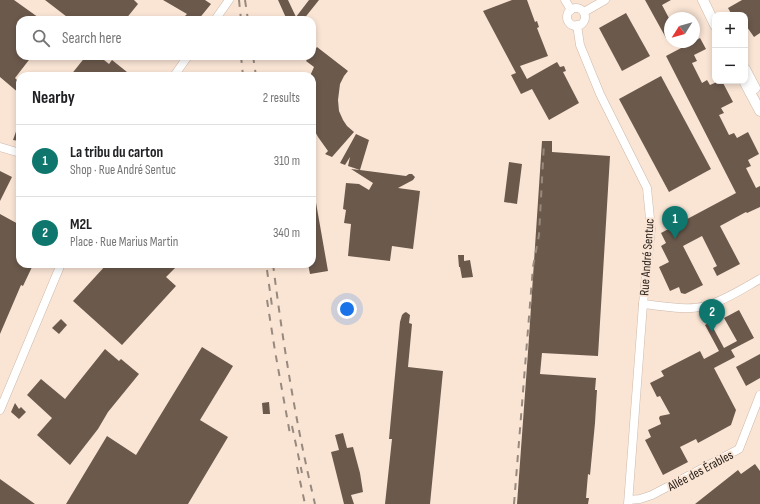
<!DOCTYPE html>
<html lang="en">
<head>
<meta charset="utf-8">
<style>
	:root { --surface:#fff; --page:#f2f2f2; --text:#202124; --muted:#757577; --line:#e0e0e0; --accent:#0f766e }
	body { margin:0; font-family:"Sofia Sans Condensed",sans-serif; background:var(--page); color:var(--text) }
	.controls { position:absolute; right:12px; top:12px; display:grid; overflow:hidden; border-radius:8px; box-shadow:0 2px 6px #0003 }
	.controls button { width:36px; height:36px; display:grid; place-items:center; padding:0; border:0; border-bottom:1px solid var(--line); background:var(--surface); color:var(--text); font:20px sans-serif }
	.compass { position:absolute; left:664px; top:12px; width:36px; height:36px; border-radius:50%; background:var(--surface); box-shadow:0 2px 6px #0003; rotate:233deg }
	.you { position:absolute; left:347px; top:309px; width:14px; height:14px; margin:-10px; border:3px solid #fff; border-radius:50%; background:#1a73e8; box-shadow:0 0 0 6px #1a73e833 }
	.badge { display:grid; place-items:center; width:26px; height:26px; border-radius:50%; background:var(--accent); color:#fff; font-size:13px; font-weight:700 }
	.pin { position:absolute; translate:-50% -33px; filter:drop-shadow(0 1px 2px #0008) }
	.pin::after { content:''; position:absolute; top:21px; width:14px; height:12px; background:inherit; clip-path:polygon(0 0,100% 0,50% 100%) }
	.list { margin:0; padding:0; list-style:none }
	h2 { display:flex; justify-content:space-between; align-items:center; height:52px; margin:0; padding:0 16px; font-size:17px }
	h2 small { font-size:13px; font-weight:400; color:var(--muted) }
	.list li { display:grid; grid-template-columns:26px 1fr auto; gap:12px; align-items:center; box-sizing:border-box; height:72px; padding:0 16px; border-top:1px solid var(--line) }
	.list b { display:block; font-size:15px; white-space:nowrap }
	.list p { margin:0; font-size:13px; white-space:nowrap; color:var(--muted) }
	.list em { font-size:13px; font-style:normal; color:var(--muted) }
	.icon { flex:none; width:22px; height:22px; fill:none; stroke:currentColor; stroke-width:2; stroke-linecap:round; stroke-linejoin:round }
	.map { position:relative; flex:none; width:760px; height:504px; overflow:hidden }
	.search { position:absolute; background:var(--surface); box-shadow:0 2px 6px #0003; left:16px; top:16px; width:300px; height:44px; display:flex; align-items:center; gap:10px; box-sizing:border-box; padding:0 14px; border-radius:12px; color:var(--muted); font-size:15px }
	.panel { position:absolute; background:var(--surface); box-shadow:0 2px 6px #0003; left:16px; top:72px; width:300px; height:196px; border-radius:12px }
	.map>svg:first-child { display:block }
	.building { fill:#6b594c }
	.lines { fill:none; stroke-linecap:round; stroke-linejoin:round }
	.minor-casing { stroke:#cdb9aa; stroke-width:9 }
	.major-casing { stroke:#cdb9aa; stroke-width:11 }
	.minor { stroke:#fff; stroke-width:8 }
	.major { stroke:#fff; stroke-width:10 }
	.rail { stroke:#98897e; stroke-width:2; stroke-dasharray:7 7; stroke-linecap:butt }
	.labels { text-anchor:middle; stroke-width:4; stroke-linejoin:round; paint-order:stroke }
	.street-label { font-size:13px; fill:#231c16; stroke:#fae5d5 }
</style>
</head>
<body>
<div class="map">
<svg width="760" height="504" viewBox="0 0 760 504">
	<rect width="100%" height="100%" fill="#fae5d5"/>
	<g class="building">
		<path d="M0,0H14L42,20H20V56H32L15,78L20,83V94L0,77Z"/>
		<path d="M45,0H134L138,4L125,20H71Z"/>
		<path d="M163,0H205L211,4L198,20H190L185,16L187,14Z"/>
		<path d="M278,0H288L296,17L309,0H319L303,20H287Z"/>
		<path d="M512,0H527L535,22L537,21L539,27L537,28L548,56L520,66L527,79L557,62L560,67L564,66L566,71L563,72L579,103L549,120L532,89L521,94L511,75L516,73L483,11Z"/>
		<path d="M645,0H671L662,5L670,20V36L666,38Z"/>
		<path d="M742,0H760V33L754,37L747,27L745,28V15H738L737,13L732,15L728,8Z"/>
		<path d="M626,13L650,56L622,71L599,28Z"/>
		<path d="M700,38L706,49L694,55L697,61L692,63L702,83L707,80L710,85L719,81H722L733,102L721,108L724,113L719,115L729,135L734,133L737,138L748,132L759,154L748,160L751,166L746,168L756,188L760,186V207L747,213L746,212L720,226L740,264L717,276L713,268L717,266L702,236L683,246L703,285L685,294L681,293L679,287L670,291L659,267L669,262L661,246L666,243L661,233L736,193L666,56Z"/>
		<path d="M317,47L348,71L344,76L340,84L338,100L339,111L343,120L347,126L354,132L332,157L325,154L328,151L318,137L312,126V76H310L314,67L306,61L310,56H312V53Z"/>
		<path d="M86,56H90L93,59L99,56L109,64L112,60L132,76H70Z"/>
		<path d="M661,76L711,169L669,192L619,99Z"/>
		<path d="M19,123H20V138L19,141L13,140Z"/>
		<path d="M356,134L369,140L360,170L406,176L409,174H412L415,177L413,180L398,188L420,191L413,249L392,246L390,261L348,256L351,224L344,223L346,210L343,209L346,183L359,184L369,190L373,183L351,169L360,170L348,166L350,157L345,165L340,163Z"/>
		<path d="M542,141H552V152L610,156L598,356L542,353L540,374L596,378L595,390H597L595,423L590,475L588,474L586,498H589L588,504H517L528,352Z"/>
		<path d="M509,162L522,164L517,204L504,202Z"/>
		<path d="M0,171L12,177L0,201Z"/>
		<path d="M312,197H315L328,271L310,274L308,264H312Z"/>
		<path d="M0,214L20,225V264H26L32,267L23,286L21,285L0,334Z"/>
		<path d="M458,255H464V261L470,260L473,277L462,278L460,267H459Z"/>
		<path d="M107,264H179L166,277L176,286L122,345L73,301Z"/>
		<path d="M739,310L754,338L731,350L735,357L714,368L736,410L731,425L698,443L696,439L680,447L688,462L663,475L645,440L651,437L648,430L661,424L659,418L660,416L670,414L660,396L657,397L650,383L664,376L661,371L700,351L704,359L719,351L705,325L710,322L724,348L737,341L724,318Z"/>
		<path d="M406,312L410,315L409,323L412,324L408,367L443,371L430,504H385L392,439H389L400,322L402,315L404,313Z"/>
		<path d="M61,319L67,325L59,334L52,328Z"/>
		<path d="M202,347L233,366L200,420L228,437L188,504H66L107,436L136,455Z"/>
		<path d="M105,349L119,361L121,359L139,374L108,412L98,429L70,465L37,435L52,418L27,395L41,379L65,399Z"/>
		<path d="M760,354V378L746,386L736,367Z"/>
		<path d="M269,402L270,414H263L262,403Z"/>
		<path d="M15,403L19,409L21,407L26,412L19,419L11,412Z"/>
		<path d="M343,433L347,448L353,447L360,473L363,492L351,495L354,504H344L331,452L339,450L335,435Z"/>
		<path d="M755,464L760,471V504H695L738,470L741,474Z"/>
		<path d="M0,479L35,504H0Z"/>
	</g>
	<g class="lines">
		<g class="minor-casing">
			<g id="minor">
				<path d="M565,0L571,10"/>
				<circle cx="576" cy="17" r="9"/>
				<path d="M584,12L605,0"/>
				<path d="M215,20L229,0"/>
				<path d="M577,25L580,45L600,94L647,188L651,229L643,304L628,504"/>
				<path d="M174,76L188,56"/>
				<path d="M0,147L20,153"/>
				<path d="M643,304C661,306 687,311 705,306C724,301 742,289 760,279"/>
				<path d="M0,410L61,264"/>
				<path d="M629,500L640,499L652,495L739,449L760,395"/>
			</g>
		</g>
		<g class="major-casing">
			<g id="major">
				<path d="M703,0L715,25"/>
				<path d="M745,69L755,88"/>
				<path d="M744,81L760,111"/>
			</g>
		</g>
		<use href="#minor" class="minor"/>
		<use href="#major" class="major"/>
		<g class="rail">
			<path d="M239,0L241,20"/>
			<path d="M245,0L248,20"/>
			<path d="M241,56L243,76"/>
			<path d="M253,56L256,76"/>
			<path d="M273,264C283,344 296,425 315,504"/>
			<path d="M267,270L272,306"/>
			<path d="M267,300L275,351L290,434"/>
			<path d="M292,426L302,473"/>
			<path d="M297,467L305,504"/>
			<path d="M514,504L533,267L539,235L544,143"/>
		</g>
	</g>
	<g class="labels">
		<g class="street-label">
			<text transform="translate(646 257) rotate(-86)" y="5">Rue André Sentuc</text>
			<text transform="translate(700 470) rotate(-28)" y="5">Allée des Érables</text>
		</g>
	</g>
</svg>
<div class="controls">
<button>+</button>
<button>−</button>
</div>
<svg class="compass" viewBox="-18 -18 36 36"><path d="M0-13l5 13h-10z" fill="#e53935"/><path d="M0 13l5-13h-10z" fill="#757577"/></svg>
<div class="you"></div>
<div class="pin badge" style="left:675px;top:239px">1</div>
<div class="pin badge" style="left:712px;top:332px">2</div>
<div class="search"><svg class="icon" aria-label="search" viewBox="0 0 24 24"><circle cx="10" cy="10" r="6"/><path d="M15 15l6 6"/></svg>Search here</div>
<section class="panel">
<h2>Nearby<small>2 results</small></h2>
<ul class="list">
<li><span class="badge">1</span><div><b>La tribu du carton</b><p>Shop · Rue André Sentuc</p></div><em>310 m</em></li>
<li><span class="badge">2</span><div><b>M2L</b><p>Place · Rue Marius Martin</p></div><em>340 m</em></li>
</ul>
</section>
</div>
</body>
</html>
